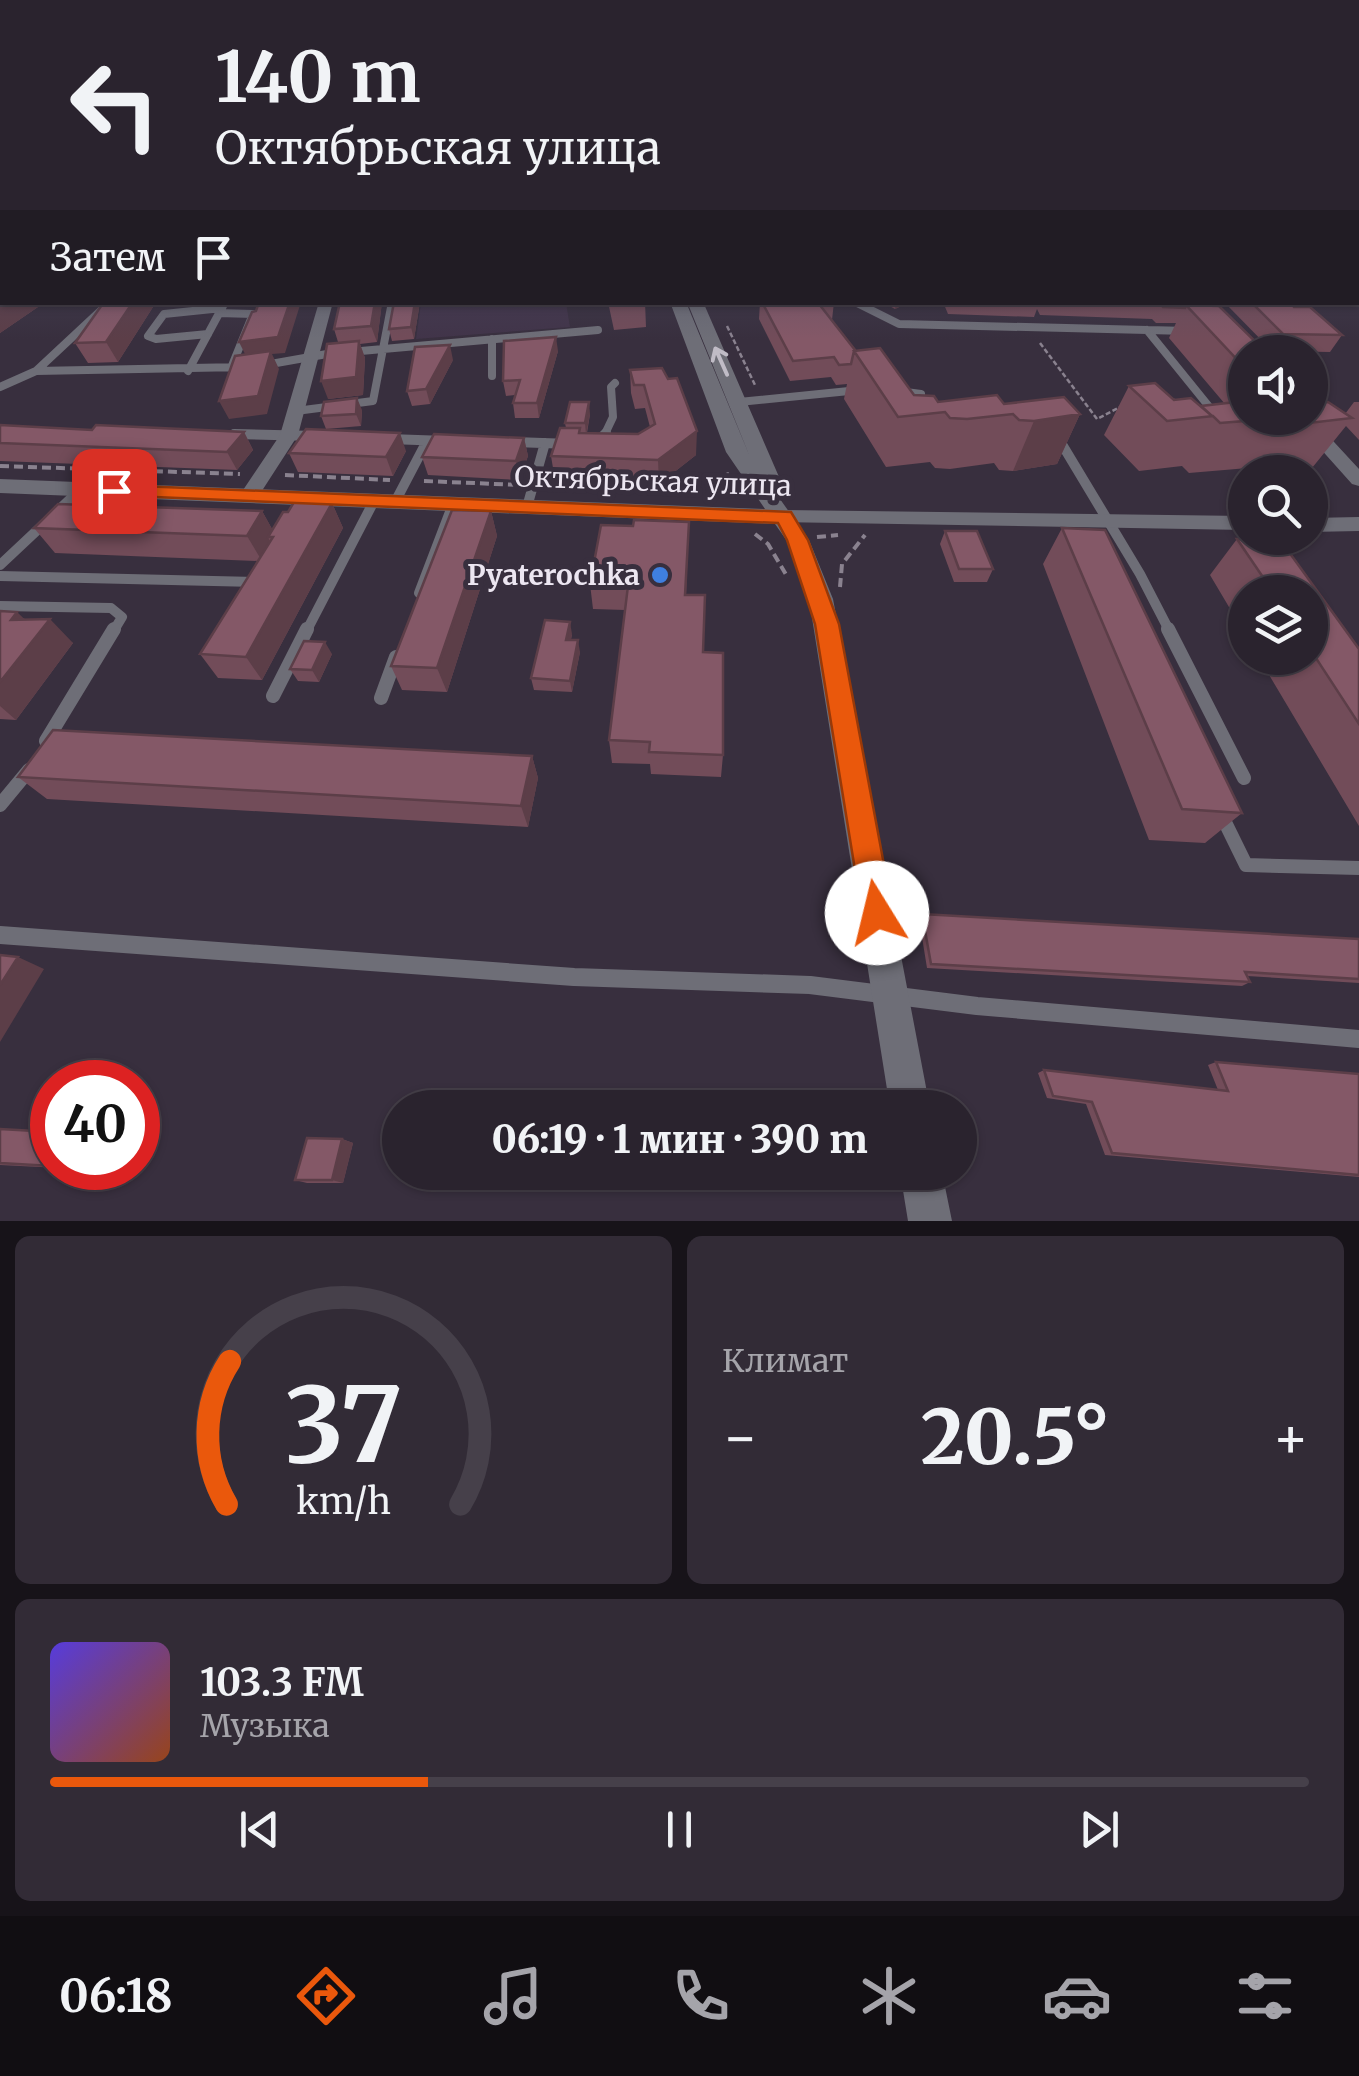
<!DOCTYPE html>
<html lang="ru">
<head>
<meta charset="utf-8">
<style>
  body { margin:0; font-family:Merriweather,serif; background:#322b36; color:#f1f3f6; height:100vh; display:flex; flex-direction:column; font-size:38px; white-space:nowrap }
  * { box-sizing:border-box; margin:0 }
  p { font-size:32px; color:#a5a4aa }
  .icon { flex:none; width:55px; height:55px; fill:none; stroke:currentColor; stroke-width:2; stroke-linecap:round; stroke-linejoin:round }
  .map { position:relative; height:1221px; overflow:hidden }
  .sheet { display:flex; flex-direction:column; gap:15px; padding:15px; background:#171319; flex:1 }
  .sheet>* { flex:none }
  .hud { position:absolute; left:0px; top:0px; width:1360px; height:305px; box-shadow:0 2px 8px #0004,0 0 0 2px #46404a; background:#2a232e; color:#f1f3f6; overflow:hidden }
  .tools { position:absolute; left:1228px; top:335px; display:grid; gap:20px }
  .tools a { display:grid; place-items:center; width:100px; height:100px; border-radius:50%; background:#2a232e; box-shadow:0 2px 8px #0004,0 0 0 2px #46404a; font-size:50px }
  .speed { position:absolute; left:30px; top:1060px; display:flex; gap:20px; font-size:50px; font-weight:700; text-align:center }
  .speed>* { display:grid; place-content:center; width:130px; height:130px; border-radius:50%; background:#2a232e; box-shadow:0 2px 8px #0004,0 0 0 2px #46404a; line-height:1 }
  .speed .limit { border:15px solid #d22; background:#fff; color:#111 }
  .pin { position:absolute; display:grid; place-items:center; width:85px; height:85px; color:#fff; margin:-42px; border-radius:20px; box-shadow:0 5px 15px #0006 }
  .me { position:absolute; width:110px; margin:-55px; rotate:351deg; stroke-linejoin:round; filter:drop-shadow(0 0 8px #0008) }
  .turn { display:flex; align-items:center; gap:35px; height:210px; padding:0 50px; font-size:45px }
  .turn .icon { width:130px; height:130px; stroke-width:2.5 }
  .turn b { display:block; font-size:70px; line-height:85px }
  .then { display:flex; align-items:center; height:95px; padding:0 50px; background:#0003; gap:20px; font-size:38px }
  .big { font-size:75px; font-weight:800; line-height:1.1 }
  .sheet .widget { flex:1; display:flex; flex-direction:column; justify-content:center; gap:15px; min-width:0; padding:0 35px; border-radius:15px; background:#322b36 }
  .sheet .dial { align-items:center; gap:0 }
  .dial svg { height:260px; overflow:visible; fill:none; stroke:#46404a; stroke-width:7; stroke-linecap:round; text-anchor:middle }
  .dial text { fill:#f1f3f6; stroke:none }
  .song { display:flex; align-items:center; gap:30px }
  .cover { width:120px; height:120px; border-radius:15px; background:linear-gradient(135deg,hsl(250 70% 55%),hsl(20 70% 35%)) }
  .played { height:10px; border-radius:5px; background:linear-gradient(90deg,#ea580c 30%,#46404a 30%) }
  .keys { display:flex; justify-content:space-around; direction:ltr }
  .heat { display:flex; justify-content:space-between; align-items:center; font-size:55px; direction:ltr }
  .sheet .tiles { flex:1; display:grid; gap:15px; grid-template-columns:1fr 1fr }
  .widget:last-child { grid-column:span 2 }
  .trip { position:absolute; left:382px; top:1090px; width:595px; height:100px; border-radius:50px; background:#2a232e; box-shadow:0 2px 8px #0004,0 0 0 2px #46404a; font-weight:800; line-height:100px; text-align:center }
  .tabs { display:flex; height:160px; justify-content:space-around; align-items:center; background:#110e12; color:#a5a4aa }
  .tabs .icon { width:70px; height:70px }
  .tabs .selected { color:#ea580c }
  .tabs b { font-size:45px; color:#f1f3f6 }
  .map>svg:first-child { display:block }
  .built { fill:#413449 }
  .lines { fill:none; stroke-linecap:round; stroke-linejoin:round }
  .path-far1 { stroke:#8a828f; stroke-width:2.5; stroke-dasharray:5 2.5; stroke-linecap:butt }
  .path { stroke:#8a828f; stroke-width:4; stroke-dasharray:9 5; stroke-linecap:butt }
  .service-far3 { stroke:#6e6e77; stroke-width:8 }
  .service-far2 { stroke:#6e6e77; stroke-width:10 }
  .service-far1 { stroke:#6e6e77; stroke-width:14 }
  .service { stroke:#6e6e77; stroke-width:18 }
  .minor { fill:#6e6e77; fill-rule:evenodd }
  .tertiary { fill:#6e6e77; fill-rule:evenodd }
  .secondary { fill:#8f909d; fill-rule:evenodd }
  .wall { fill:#724c59 }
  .shaded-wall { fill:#5c3e48 }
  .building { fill:#845867; stroke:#5c3e48; stroke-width:2.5 }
  .oneway { stroke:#c0bcc6 }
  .route { fill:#ea580c; stroke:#983908; stroke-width:2.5 }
  .shop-dot { fill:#3f7fe0; stroke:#382f3e; stroke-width:4 }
  .labels { text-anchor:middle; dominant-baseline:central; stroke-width:10; stroke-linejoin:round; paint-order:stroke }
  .street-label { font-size:28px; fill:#ece6f1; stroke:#382f3e }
  .poi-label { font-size:28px; font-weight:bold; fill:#ece6f1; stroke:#382f3e; text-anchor:end }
</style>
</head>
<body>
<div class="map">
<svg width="1359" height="1221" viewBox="0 0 1359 1221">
  <rect width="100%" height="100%" fill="#382f3e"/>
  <path class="built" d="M421 303H566L570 327 416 339Z"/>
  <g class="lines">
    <path class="path-far1" d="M727 326 755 385
      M1040 343 1097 419 1120 407"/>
    <path class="path" d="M0 466 240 474
      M285 475 390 480
      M424 481 520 485
      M549 486 648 489 717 477
      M718 495 717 477 729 474
      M755 534 768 544 788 578
      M817 537 838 535
      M840 587 842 564 865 535"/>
    <path class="service-far3" d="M855 302 899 324 1188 331
      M219 313 253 314 231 368
      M1147 330 1215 414
      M208 334 156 339 148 336 164 314 222 308
      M492 339V376
      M265 365 327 354 598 330
      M36 371 110 302
      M188 371 223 306
      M0 387 36 371 242 367
      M898 391 921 394
      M739 402 859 390
      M296 411 373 401 392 302
      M234 434 298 436
      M604 436 613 417 611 387 615 383"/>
    <path class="service-far2" d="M234 434 316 436
      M1057 436 1140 574 1170 632
      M389 439 446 441
      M598 441 606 433
      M514 442 571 444
      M395 502 427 441
      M527 507 545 443
      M0 565 80 490
      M0 576 256 582
      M419 593 453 504
      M0 606 111 608 122 617 113 632
      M306 632 374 501"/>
    <path class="service-far1" d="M1168 629 1244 778
      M273 696 307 629
      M381 698 396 657
      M46 741 114 629
      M0 805 29 770
      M1220 812 1246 865 1359 868"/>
    <path class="service" d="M0 935 574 977 810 985 977 1006 1359 1039"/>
    <path class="minor" d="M319 302H333L298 435 256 500H242L239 496 280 435Z
      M1310 416 1359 469V486L1352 484 1293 418Z
      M784 510 1245 516V530L777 522 774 517Z
      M1359 517V531L1310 532V518Z"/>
    <path class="tertiary" d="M670 302H686L750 457 688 304H704L786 493 780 499 809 540 833 599 930 1108H890L809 599 787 541 775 524 0 493V479L765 509 726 452Z
      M900 1172H942L952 1221H908Z"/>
    <path class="secondary" d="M1358 223H1359V231H1358Z"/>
  </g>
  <path class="wall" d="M1358 229H1359V260L1358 258Z
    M2 251V302H100L94 306 38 307 0 333V253Z
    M104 302H200L153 307 118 362 88 363 75 343Z
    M340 302H382L377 342 360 344 365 358 363 395 328 399 338 342 334 329Z
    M394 302H420L414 339 392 341 389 329Z
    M608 302H645L646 327 614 330Z
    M760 302H834L832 320 855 350 914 395 938 402 1004 404 1080 414 1057 464 1013 471 999 470 994 463 950 469 935 468 930 462 886 467 844 399 847 384 836 385 831 377 790 381 759 319Z
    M882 302H910L895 309Z
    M943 302H1196L1245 352V418L1345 414 1354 402H1359V440L1346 426 1312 468 1279 472H1253L1248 468 1189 473 1182 466 1139 471 1104 435 1129 386 1201 406 1225 404 1169 338 1176 323H1156L1152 319 1040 315 1037 309 1034 317 948 314Z
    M1226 302H1290L1342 335 1330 352 1272 351 1226 304Z
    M558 351 539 418H515L513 403 515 395 506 396 503 381Z
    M453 360 430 404 412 406 407 391Z
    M662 368 696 455 659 484 555 480 551 456 566 428 565 423 590 414 587 433 638 434 650 427 645 408 635 409 631 393 630 370Z
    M362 410 361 426 326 429 321 416Z
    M0 425 92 430 244 432 253 450 237 470 0 461Z
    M524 438 528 456 519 480 428 475 422 457Z
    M406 451 393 476 298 472 289 453Z
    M332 503 343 528 262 680 218 678 200 654 258 561 55 553 34 528 262 511 272 529 288 512Z
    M491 511 497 536 447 692 402 690 391 666Z
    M689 522 686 595 703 652 723 755 721 777 651 774 650 764 612 763 609 740 625 610 593 609 590 584 633 526Z
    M1062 528 1242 813 1205 843 1149 840 1043 564Z
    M945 531 993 569 987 582H954L940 544Z
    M1237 539 1281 541 1359 649V826L1259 658H1310V592H1245V634L1210 575Z
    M0 611 25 619 73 643 16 720 0 719Z
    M572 634 571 640 580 652 572 692 534 690 531 678Z
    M332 654 319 682 298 681 290 669Z
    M532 756 538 778 528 827 47 799 18 777Z
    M922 914 1359 939V983L1247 976 1250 982 1242 986 927 968 919 919Z
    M1216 1062 1359 1074V1177L1105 1155 1086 1104 1047 1098 1038 1073 1044 1070 1218 1090 1208 1065Z
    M0 1129 52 1132V1168H81L80 1169 0 1165Z
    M342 1139 353 1143 343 1183H307L295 1180Z"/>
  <path class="shaded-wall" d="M2 212V238L0 240V214Z
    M2 302H35L38 307 0 333V304Z
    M133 302H200L153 307 118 362 106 342Z
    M290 302H301L285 353 272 354 279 369 267 414 229 419 219 401 247 358 239 342Z
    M375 302H382L377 342 371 326Z
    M415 302H420L414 339 411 327Z
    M896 302H910L895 309Z
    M556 337 558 351 539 418 537 403Z
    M359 341 365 358 363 395 328 399 321 381Z
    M450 345 453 360 430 404 426 389Z
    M357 398 362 410 361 426 356 414Z
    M589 402 590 414 586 435 585 423Z
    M1080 414 1057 464 1013 471 1034 421Z
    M697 431 696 455 659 484 658 460Z
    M244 432 253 450 237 470 227 452Z
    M400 433 406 451 393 476 386 457Z
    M524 438 528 456 519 480 516 461Z
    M332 503 343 528 262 680 246 657Z
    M262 511 276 536 268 537 271 543 262 561 247 536Z
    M491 511 497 536 447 692 437 668Z
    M17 612 39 633 50 619 73 643 16 720 0 706V682L11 620Z
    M570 622 572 634 568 652 566 640Z
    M578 640 580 652 572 692 570 681Z
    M325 642 332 654 319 682 312 670Z
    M532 756 538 778 528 827 521 806Z
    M18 957 44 969 0 1042V985Z
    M342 1139 353 1143 343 1183 332 1180Z"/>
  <path class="building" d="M1358 168H1359V200H1358Z
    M2 251V274H0V253Z
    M2 278V302L0 304V280Z
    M104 302H133L106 342 75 343Z
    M259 302H290L278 337 239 342 252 312 256 311Z
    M340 302H375L371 326 334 329Z
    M394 302H415L411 327 389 329Z
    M762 302H834L819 304 855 350 854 351 851 364 839 365 834 357 793 361Z
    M1147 302H1196L1198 304 1186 305 1185 308 1163 307 1160 303Z
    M1251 302H1290L1294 307H1310L1342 335 1283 334Z
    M1186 305 1219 306 1266 352H1245V368Z
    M556 337 537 403H513L520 380 503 381 504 341Z
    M359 341 356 377 321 381 327 344Z
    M450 345 426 389 407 391 415 347Z
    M880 348 914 395 934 396 938 402 997 395 1004 404 1064 397 1080 414 1034 421 1019 420 1013 414 967 419 950 418 945 412 898 417 854 351Z
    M271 351 258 396 219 401 235 356Z
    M662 368 668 379 677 378 697 431 658 460 551 456 560 428H580L579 433 638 434 655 424 644 385H634L630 370Z
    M1155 383 1174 400 1191 398 1212 416 1201 406 1245 401V418H1283L1220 423 1213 416 1167 421 1129 386Z
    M357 398 356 414 321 416 324 402Z
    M570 402H589L585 423H565Z
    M1328 402 1352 418 1292 425 1282 418H1310V404Z
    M0 425 92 430 96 425 244 432 227 452 0 443Z
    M306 429 400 433 386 457 289 453Z
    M434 434 524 438 516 461 422 457Z
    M294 502 332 503 246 657 200 654 273 537H268L283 512H288Z
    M58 504 262 511 247 536 34 528Z
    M452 510 491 511 437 668 391 666Z
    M634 520 689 522 685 595H705L703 652 723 653V755L649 752 650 742 609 740 628 586 590 584 601 525 633 526Z
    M1062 528 1105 530 1242 813 1182 809Z
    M945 531H977L993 569H959Z
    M1237 539 1281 541 1359 649V724L1310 649V592H1273Z
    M0 611 17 612 11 620 50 619 0 682Z
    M545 620 570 622 566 640H578L570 681 531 678Z
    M304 641 325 642 312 670 290 669Z
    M53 730 532 756 521 806 18 777Z
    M922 914 1359 939V979L1245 972 1250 982 931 964Z
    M0 955 18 957 0 985Z
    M1216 1062 1359 1074V1175L1112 1153 1092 1102 1053 1096 1044 1070 1228 1091Z
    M0 1129 52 1132V1166L0 1163Z
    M307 1138 342 1139 332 1180H295Z"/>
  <defs><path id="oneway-shaft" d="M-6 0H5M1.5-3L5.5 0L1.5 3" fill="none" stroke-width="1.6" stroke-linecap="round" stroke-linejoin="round" transform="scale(2.5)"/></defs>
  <use class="oneway" href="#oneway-shaft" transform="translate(721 361) rotate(-114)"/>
  <linearGradient id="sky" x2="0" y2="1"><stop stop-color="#1f1a22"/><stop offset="0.5" stop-color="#4d4d63"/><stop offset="1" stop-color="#4d4d63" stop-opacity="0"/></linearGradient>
  <rect width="1359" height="339" fill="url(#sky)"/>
  <path class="route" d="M114 485 791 512 808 540 839 624 893 913 888 924 877 929 866 924 862 913 815 624 787 540 778 523 107 495 104 491Z"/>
  <circle class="shop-dot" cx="660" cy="575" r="10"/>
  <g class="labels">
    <g class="street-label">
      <text transform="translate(653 481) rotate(2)">Октябрьская улица</text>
    </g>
    <g class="poi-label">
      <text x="640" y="575">Pyaterochka</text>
    </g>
  </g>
</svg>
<div class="tools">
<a><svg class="icon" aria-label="sound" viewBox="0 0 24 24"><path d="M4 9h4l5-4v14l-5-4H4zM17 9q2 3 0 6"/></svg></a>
<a><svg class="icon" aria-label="search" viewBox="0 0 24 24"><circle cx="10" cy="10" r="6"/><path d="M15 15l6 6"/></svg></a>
<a><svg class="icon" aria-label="layers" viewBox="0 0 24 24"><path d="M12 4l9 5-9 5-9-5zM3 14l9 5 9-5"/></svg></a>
</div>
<div class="speed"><div class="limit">40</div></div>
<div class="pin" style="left:114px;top:491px;background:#d93025"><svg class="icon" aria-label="arrive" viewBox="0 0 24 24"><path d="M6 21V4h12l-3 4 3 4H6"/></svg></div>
<svg class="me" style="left:877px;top:913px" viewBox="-20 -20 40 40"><circle r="19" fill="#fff"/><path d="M0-13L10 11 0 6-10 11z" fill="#ea580c"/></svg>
<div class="trip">06:19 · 1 мин · 390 m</div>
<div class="hud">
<div class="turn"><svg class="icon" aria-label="left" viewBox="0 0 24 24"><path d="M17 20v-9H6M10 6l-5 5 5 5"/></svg><div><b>140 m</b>Октябрьская улица</div></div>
<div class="then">Затем<svg class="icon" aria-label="arrive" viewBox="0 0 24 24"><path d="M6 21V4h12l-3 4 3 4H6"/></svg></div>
</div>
</div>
<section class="sheet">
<div class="tiles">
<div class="widget dial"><svg viewBox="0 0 100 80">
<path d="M14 69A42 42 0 1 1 86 69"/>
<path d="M14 69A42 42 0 0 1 15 25" stroke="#ea580c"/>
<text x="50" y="56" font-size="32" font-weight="700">37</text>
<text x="50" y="72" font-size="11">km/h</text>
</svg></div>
<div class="widget"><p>Климат</p>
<div class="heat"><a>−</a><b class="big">20.5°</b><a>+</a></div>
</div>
<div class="widget">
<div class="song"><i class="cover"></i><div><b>103.3 FM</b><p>Музыка</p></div></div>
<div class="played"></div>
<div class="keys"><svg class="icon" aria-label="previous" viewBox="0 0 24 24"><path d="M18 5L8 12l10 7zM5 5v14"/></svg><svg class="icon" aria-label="pause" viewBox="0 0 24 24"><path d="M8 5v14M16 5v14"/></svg><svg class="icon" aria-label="next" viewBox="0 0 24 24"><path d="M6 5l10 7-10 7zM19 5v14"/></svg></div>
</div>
</div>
</section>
<nav class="tabs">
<b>06:18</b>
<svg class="icon selected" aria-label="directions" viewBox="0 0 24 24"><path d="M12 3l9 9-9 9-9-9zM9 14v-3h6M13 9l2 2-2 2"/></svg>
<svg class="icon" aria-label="music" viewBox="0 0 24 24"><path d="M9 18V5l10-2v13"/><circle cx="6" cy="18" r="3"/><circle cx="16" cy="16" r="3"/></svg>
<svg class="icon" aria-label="phone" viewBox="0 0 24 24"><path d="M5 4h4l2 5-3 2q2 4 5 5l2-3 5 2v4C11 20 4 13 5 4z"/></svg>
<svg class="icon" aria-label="climate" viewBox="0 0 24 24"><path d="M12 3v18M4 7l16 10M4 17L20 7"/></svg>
<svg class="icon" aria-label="car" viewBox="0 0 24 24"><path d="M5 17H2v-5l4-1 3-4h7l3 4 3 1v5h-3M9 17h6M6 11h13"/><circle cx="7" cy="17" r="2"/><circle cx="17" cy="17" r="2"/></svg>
<svg class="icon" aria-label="filters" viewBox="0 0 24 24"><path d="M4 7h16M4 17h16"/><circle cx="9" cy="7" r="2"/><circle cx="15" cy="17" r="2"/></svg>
</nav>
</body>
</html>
